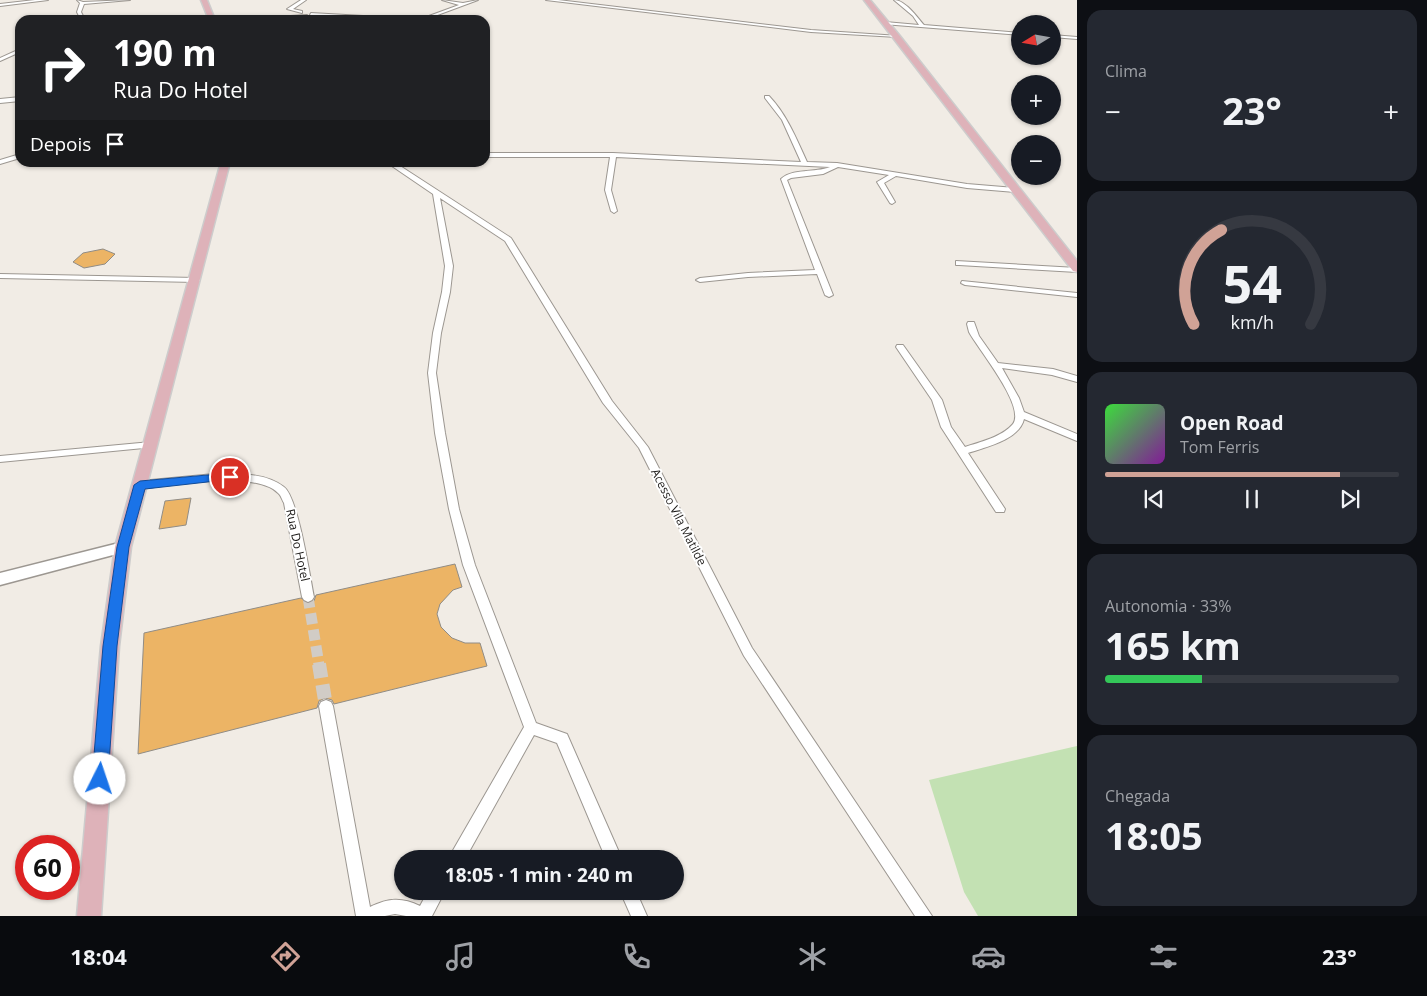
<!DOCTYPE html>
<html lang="pt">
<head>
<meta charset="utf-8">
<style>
  body { margin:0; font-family:"Open Sans",sans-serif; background:#242831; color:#f1f3f6; height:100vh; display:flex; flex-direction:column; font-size:19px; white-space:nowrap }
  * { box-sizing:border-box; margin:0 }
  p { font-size:16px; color:#9ea1a6 }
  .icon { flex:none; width:28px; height:28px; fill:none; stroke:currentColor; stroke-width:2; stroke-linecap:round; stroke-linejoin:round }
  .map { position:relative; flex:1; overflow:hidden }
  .panel { display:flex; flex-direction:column; gap:10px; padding:10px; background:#0d0f14; width:350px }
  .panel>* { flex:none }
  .banner { position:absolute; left:15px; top:15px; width:475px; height:152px; border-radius:15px; box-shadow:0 1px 4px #0004; background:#202124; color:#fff; overflow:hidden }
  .needle { width:32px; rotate:259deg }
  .fabs { position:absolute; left:1011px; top:15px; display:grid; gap:10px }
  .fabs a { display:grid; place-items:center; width:50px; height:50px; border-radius:50%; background:#171b24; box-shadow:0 1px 4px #0004; font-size:25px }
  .speed { position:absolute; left:15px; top:835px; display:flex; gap:10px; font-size:25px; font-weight:700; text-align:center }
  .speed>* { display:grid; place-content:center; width:65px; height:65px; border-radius:50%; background:#171b24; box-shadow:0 1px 4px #0004; line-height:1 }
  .speed .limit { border:8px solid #d22; background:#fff; color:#111 }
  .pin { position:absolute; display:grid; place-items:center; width:42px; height:42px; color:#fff; margin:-21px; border:2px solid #fff; border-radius:50%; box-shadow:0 1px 5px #0007 }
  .me { position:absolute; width:55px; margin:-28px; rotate:4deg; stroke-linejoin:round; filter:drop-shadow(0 0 4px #0008) }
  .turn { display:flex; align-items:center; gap:18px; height:105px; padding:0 15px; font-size:22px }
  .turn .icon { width:65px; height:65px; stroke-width:2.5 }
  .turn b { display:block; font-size:35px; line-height:42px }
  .then { display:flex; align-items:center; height:48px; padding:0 15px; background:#0003; gap:10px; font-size:19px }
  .big { font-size:38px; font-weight:700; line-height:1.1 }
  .panel .tile { flex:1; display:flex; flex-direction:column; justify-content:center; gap:8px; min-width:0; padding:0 18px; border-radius:15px; background:#242831 }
  .panel .dial { align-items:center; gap:0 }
  .dial svg { height:130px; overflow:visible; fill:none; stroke:#363941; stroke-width:7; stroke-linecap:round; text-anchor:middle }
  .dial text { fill:#f1f3f6; stroke:none }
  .song { display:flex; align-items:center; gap:15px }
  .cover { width:60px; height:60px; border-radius:8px; background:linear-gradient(135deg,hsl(120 70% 55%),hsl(290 70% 35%)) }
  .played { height:5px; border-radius:2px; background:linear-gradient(90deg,#d0a296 80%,#363941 80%) }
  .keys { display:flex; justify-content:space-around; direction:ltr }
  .heat { display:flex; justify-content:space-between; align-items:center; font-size:28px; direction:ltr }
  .charge { height:8px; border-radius:4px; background:linear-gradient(90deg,#34c759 33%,#363941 0) }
  .trip { position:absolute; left:394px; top:850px; width:290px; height:50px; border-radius:25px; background:#171b24; box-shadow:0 1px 4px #0004; font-weight:700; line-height:50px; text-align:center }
  .tab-bar { display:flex; height:80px; justify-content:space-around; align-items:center; background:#090b0e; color:#9ea1a6 }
  .tab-bar .icon { width:35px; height:35px }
  .tab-bar .current { color:#d0a296 }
  .tab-bar b { font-size:22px; color:#f1f3f6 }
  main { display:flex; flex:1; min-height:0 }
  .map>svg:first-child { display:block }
  .green { fill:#c3e1b3 }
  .building { fill:#ecb465; stroke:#908c86 }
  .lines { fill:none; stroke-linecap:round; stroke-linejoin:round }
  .minor-tunnel-far1 { stroke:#d1ccc6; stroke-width:11; stroke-dasharray:11 5.5; stroke-linecap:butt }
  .minor-tunnel { stroke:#d1ccc6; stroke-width:14; stroke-dasharray:14 7; stroke-linecap:butt }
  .minor-casing { stroke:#9c9791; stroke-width:2 }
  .tertiary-casing { stroke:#9c9791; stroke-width:3 }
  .primary-casing { stroke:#cdcccc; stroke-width:3 }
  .minor { fill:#fff; fill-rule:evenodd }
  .tertiary { fill:#fff; fill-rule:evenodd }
  .primary { fill:#deb2b9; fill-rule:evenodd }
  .route { fill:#1a73e8; stroke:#114b97 }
  .labels { text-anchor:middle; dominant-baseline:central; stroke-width:4; stroke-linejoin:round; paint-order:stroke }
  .street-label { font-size:12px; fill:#1b1917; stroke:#fff }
</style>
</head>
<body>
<main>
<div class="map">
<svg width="1077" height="916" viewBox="0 0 1077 916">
  <rect width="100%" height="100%" fill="#f1ece5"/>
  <path class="green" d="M1077 746V916H978L964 892 929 780Z"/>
  <path class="building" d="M103 249 115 254 105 264 84 268 73 262 83 253Z
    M191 498 186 525 159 529 165 501Z
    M455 564 462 587 453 590 440 604 437 614 441 627 452 638 465 643H480L487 666 334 704 332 700 325 698 319 701 317 708 138 754 144 633 301 598 309 604 314 601 316 595Z"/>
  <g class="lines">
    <path class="minor-tunnel-far1" d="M308 597 319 665"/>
    <path class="minor-tunnel" d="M319 664 326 706"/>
    <defs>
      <path id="minor" d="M35 0H48L0 6V4Z
        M77 0 83 2 130 0 84 4 81 12 85 20H81L77 12 80 3Z
        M301 0H306L293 9 302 11V13L287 9Z
        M442 0 463 3 478 0 424 20H418L459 5Z
        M546 0H558L811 30 899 36 897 37 811 32Z
        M894 0C905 0 917 17 924 25L1020 33V35L883 24 885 22 919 25 913 16Z
        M311 13 415 19 417 20 310 15Z
        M307 15 308 17 239 20 241 19Z
        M210 17 212 19 186 20 188 19Z
        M1052 35 1077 37V39L1052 37Z
        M20 49V52L0 61V58Z
        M765 96H769C787 115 796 138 807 162L837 163 967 184 1015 188 1018 190 1015 192 967 188 896 176 884 183 895 202 892 204 890 203 877 182 889 175 838 167 823 174 791 178 787 180 833 295 829 297 825 295 817 274 748 277 700 282 696 280 700 278 748 273 815 270 781 179C793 168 815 173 830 167L616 157 611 190 617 211 614 213 611 211 605 190 610 157H485V153H613L801 162 782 120 765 98Z
        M20 97V101L0 103V99Z
        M20 154V158L0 164V160Z
        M386 162H394L511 238 612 401 648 447 752 648 932 916H915L744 656 639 448 603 403 505 241 440 198 453 266 450 292 441 333 436 373 445 433 459 509 475 565 536 723 567 734 622 859H606L557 743 534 735 465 859H448L524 727 463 565 449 509 435 433 428 373 433 333 442 292 445 266 433 194Z
        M956 261 1077 268V272L959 265H956Z
        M0 274 196 278 200 280 196 282 0 278Z
        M962 281 1077 293V297L965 285 961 283Z
        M968 322H974L979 336 998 363 1053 369 1077 376V382L1052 375 1002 368 1019 398 1024 412 1077 434V441L1024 419C1019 440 986 447 968 453L1005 509 1004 512H996L941 427 932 400 896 347 897 345H903L942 400 951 427 965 447C980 442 1002 437 1013 424 1026 406 978 349 969 332L967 324Z
        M151 442 156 445 154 447 0 462V456Z
        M214 474C237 474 265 472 284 487 298 497 310 577 314 597L312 600 308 602 304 600 302 597 284 503C282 500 281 495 278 493 255 470 171 485 140 489L135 485 140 481Z
        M326 700 331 702 333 706 370 907C388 898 402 897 420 906L428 891H445L432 916H406L395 914 385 916H356L319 706 321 702Z
        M620 891H636L647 916H631Z"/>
      <path id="tertiary" d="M123 542 128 543 130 547 128 551 0 585V573Z"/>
      <path id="primary" d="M201 0H207L215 20H209Z
        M864 0H870L899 35 1077 261V272L1073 271Z
        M221 162H230L131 547 119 646 101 916H77L101 646 115 547Z"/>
    </defs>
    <use href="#minor" class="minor-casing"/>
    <use href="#tertiary" class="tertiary-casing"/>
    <use href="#primary" class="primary-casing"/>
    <use href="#minor" class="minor"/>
    <use href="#tertiary" class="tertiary"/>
    <use href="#primary" class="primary"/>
  </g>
  <path class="route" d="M230 473 234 474 236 477 234 479 145 489 129 547 117 646 108 779 105 784 100 787 94 784 92 779 103 646 117 547 134 485 140 481Z"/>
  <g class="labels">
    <g class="street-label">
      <text transform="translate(679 517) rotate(63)">Acesso Vila Matilde</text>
      <text transform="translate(298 545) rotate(78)">Rua Do Hotel</text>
    </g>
  </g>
</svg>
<div class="fabs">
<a><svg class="needle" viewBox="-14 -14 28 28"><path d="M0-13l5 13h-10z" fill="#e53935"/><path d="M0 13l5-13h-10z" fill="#9ea1a6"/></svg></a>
<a>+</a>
<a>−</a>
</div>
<div class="speed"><div class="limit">60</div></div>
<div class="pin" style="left:230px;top:477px;background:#d93025"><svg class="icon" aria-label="arrive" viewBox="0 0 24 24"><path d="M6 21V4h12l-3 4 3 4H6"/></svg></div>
<svg class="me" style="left:100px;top:779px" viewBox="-20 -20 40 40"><circle r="19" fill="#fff"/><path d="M0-13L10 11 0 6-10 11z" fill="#1a73e8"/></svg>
<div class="trip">18:05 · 1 min · 240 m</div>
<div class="banner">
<div class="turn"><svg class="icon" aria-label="right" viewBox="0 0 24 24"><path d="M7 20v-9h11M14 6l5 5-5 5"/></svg><div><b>190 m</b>Rua Do Hotel</div></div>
<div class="then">Depois<svg class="icon" aria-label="arrive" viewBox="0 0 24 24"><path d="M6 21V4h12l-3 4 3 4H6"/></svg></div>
</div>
</div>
<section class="panel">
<div class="tile"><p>Clima</p>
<div class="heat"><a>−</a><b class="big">23°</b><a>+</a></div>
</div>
<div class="tile dial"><svg viewBox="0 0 100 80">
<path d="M14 69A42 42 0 1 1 86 69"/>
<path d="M14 69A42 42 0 0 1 31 11" stroke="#d0a296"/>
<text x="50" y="56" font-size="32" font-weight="700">54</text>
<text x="50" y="72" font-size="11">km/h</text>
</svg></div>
<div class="tile">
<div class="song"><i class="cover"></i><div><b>Open Road</b><p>Tom Ferris</p></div></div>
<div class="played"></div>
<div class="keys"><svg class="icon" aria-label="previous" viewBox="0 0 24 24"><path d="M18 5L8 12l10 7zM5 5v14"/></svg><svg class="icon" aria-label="pause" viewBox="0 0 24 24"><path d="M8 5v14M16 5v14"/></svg><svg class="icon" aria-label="next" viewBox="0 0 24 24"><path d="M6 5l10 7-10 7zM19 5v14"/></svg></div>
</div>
<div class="tile"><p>Autonomia · 33%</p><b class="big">165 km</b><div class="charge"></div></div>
<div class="tile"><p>Chegada</p><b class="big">18:05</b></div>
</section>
</main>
<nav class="tab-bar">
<b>18:04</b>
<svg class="icon current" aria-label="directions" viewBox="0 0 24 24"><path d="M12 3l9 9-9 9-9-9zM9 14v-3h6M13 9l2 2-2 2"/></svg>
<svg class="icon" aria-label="music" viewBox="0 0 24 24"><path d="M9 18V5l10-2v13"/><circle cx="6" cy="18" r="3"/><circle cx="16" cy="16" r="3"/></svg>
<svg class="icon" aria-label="phone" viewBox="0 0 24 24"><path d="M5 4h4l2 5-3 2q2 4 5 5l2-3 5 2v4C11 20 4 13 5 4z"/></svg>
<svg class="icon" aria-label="climate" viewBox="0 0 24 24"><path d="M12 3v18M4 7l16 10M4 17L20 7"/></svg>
<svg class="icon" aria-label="car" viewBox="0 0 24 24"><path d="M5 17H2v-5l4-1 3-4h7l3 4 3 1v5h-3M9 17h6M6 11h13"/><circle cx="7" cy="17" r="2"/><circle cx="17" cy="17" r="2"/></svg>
<svg class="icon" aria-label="filters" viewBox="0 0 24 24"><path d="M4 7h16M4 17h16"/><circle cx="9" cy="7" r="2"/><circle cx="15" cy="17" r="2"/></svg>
<b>23°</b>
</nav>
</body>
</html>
